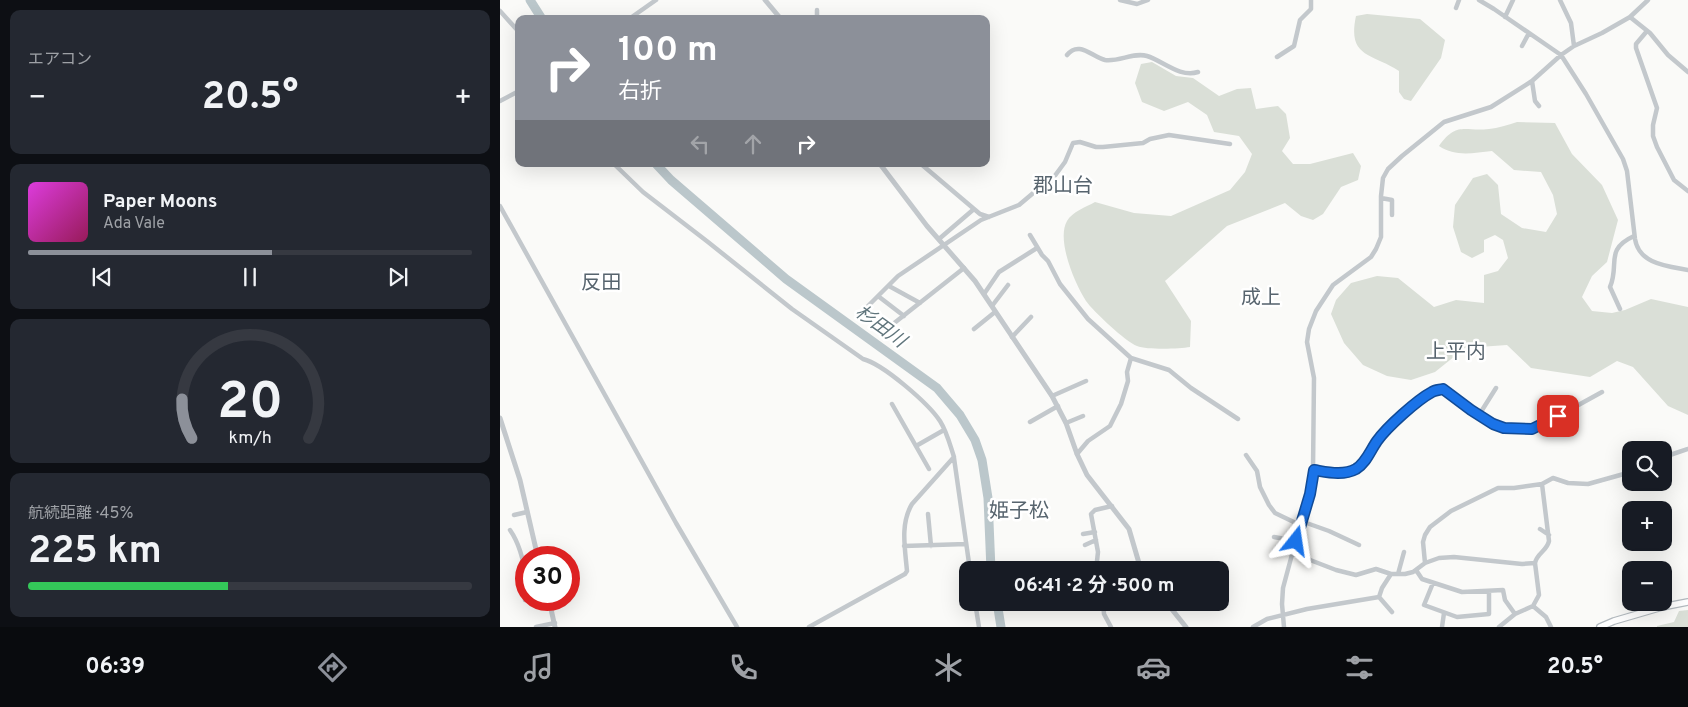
<!DOCTYPE html>
<html lang="ja">
<head>
<meta charset="utf-8">
<style>
  body { margin:0; font-family:Overpass,"Noto Sans JP",sans-serif; background:#242831; color:#f1f3f6; height:100vh; display:flex; flex-direction:column; font-size:19px; white-space:nowrap }
  * { box-sizing:border-box; margin:0 }
  p { font-size:16px; color:#9ea1a6 }
  .icon { flex:none; width:28px; height:28px; fill:none; stroke:currentColor; stroke-width:2; stroke-linecap:round; stroke-linejoin:round }
  .map { position:relative; flex:1; overflow:hidden }
  .side { display:flex; flex-direction:column; gap:10px; padding:10px; background:#0d0f14; width:500px }
  .side>* { flex:none }
  .guide { position:absolute; left:15px; top:15px; width:475px; height:152px; border-radius:10px; box-shadow:0 5px 20px #0002; background:#8c9099; color:#fff; overflow:hidden }
  .controls { position:absolute; left:1122px; top:441px; display:grid; gap:10px }
  .controls a { display:grid; place-items:center; width:50px; height:50px; border-radius:10px; background:#171b24; box-shadow:0 5px 20px #0002; font-size:25px }
  .speed { position:absolute; left:15px; top:546px; display:flex; gap:10px; font-size:25px; font-weight:700; text-align:center }
  .speed>* { display:grid; place-content:center; width:65px; height:65px; border-radius:50%; background:#171b24; box-shadow:0 5px 20px #0002; line-height:1 }
  .speed .limit { border:8px solid #d22; background:#fff; color:#111 }
  .pin { position:absolute; display:grid; place-items:center; width:42px; height:42px; color:#fff; margin:-21px; border-radius:10px; box-shadow:0 2px 8px #0006 }
  .me { position:absolute; width:55px; margin:-28px; rotate:15deg; stroke-linejoin:round; filter:drop-shadow(0 0 4px #0008) }
  .turn { display:flex; align-items:center; gap:18px; height:105px; padding:0 20px; font-size:22px }
  .turn .icon { width:65px; height:65px; stroke-width:2.5 }
  .turn b { display:block; font-size:35px; line-height:42px }
  .lanes { display:flex; align-items:center; height:48px; padding:0 20px; background:#0003; justify-content:center; gap:25px; direction:ltr }
  .lanes .off { opacity:.35 }
  .big { font-size:38px; font-weight:700; line-height:1.1 }
  .side .card { flex:1; display:flex; flex-direction:column; justify-content:center; gap:8px; min-width:0; padding:0 18px; border-radius:10px; background:#242831 }
  .side .dial { align-items:center; gap:0 }
  .dial svg { height:130px; overflow:visible; fill:none; stroke:#363941; stroke-width:7; stroke-linecap:round; text-anchor:middle }
  .dial text { fill:#f1f3f6; stroke:none }
  .song { display:flex; align-items:center; gap:15px }
  .cover { width:60px; height:60px; border-radius:8px; background:linear-gradient(135deg,hsl(300 70% 55%),hsl(330 70% 35%)) }
  .played { height:5px; border-radius:2px; background:linear-gradient(90deg,#8c9099 55%,#363941 55%) }
  .keys { display:flex; justify-content:space-around; direction:ltr }
  .heat { display:flex; justify-content:space-between; align-items:center; font-size:28px; direction:ltr }
  .charge { height:8px; border-radius:4px; background:linear-gradient(90deg,#34c759 45%,#363941 0) }
  .trip { position:absolute; left:459px; top:561px; width:270px; height:50px; border-radius:10px; background:#171b24; box-shadow:0 5px 20px #0002; font-weight:700; line-height:50px; text-align:center }
  .dock { display:flex; height:80px; justify-content:space-around; align-items:center; background:#090b0e; color:#9ea1a6 }
  .dock .icon { width:35px; height:35px }
  .dock .selected { color:#8c9099 }
  .dock b { font-size:22px; color:#f1f3f6 }
  main { display:flex; flex:1; min-height:0 }
  .map>svg:first-child { display:block }
  .green { fill:#dadfd7 }
  .lines { fill:none; stroke-linecap:round; stroke-linejoin:round }
  .river { stroke:#bbc7cb; stroke-width:9 }
  .secondary-casing { stroke:#b3babf; stroke-width:8 }
  .minor { stroke:#c3c8cc; stroke-width:4.5 }
  .tertiary { stroke:#c3c8cc; stroke-width:5 }
  .secondary { stroke:#fff; stroke-width:5.5 }
  .route-casing { stroke:#114b97; stroke-width:12 }
  .route { stroke:#1a73e8; stroke-width:9 }
  .labels { text-anchor:middle; dominant-baseline:central; stroke-width:5; stroke-linejoin:round; paint-order:stroke }
  .water-label { font-size:19px; font-style:italic; fill:#60757c; stroke:#fff }
  .quarter-label { font-size:20px; fill:#57646e; stroke:#fff }
</style>
</head>
<body>
<main>
<section class="side">
<div class="card"><p>エアコン</p>
<div class="heat"><a>−</a><b class="big">20.5°</b><a>+</a></div>
</div>
<div class="card">
<div class="song"><i class="cover"></i><div><b>Paper Moons</b><p>Ada Vale</p></div></div>
<div class="played"></div>
<div class="keys"><svg class="icon" aria-label="previous" viewBox="0 0 24 24"><path d="M18 5L8 12l10 7zM5 5v14"/></svg><svg class="icon" aria-label="pause" viewBox="0 0 24 24"><path d="M8 5v14M16 5v14"/></svg><svg class="icon" aria-label="next" viewBox="0 0 24 24"><path d="M6 5l10 7-10 7zM19 5v14"/></svg></div>
</div>
<div class="card dial"><svg viewBox="0 0 100 80">
<path d="M14 69A42 42 0 1 1 86 69"/>
<path d="M14 69A42 42 0 0 1 8 45" stroke="#8c9099"/>
<text x="50" y="56" font-size="32" font-weight="700">20</text>
<text x="50" y="72" font-size="11">km/h</text>
</svg></div>
<div class="card"><p>航続距離 · 45%</p><b class="big">225 km</b><div class="charge"></div></div>
</section>
<div class="map">
<svg width="1188" height="627" viewBox="0 0 1188 627">
  <rect width="100%" height="100%" fill="#fafaf8"/>
  <path class="green" d="M867 14 920 19 945 40 941 58 911 101 904 99 899 92V71C872 53 847 58 856 16Z
    M652 62 676 76 693 78 719 96 737 89 751 88 756 109 778 106 786 114 790 138 782 151 793 164H810L853 153 861 166 858 180 841 187 823 214 813 220 801 216 785 203 727 226 665 281 691 321 690 347C679 349 647 350 637 346 626 342 593 311 586 301 575 284 556 240 567 221 572 212 586 207 595 202L634 213 671 216 730 190 745 172 752 154 739 136 714 132 707 115 688 102 664 111 642 102 635 83 641 64Z
    M1017 122 1055 123 1072 154 1102 185 1118 220 1107 262 1092 276 1082 297 1092 311 1112 313 1125 310 1151 299 1188 307V415L1168 406 1133 367 1117 361 1090 377 1031 368 1007 345 965 348 935 372 911 380 887 376 863 365 844 343 831 314 836 300 851 283 877 276 898 278 934 307 956 300 984 303V275L998 271 1008 258 1003 240 995 235 984 240V252L972 258 961 252 953 227 955 205 973 178 987 174 998 185 1001 214 1022 228 1046 232 1057 214 1053 195 1041 172 1014 170 992 151C973 153 955 157 939 146 957 121 964 132 989 129 998 128 1008 125 1017 122Z
    M1188 610V627H1157V626L1174 622 1179 611Z"/>
  <g class="lines">
    <path class="river" d="M30 0 42 19
      M156 164 171 180 286 279 437 388 460 415 475 440 482 460 488 498 491 570
      M497 602 501 627"/>
    <defs>
      <path id="secondary" d="M1100 627 1114 621 1162 607 1188 602"/>
    </defs>
    <use href="#secondary" class="secondary-casing"/>
    <path class="minor" d="M620 0 637 4 648 0
      M979 0 994 9 1061 55 1086 94 1123 159 1127 171 1135 239C1139 264 1167 266 1188 270
      M956 8 959 0
      M317 10V19
      M0 11 19 32
      M1005 17 1013 0
      M1130 17 1150 33 1168 55 1188 72
      M129 19 156 0
      M1147 31 1136 44V48L1157 108 1153 125V136L1157 147 1174 180 1188 191
      M1022 46 1029 33
      M1074 46 1102 33 1130 17 1148 0
      M567 55C579 40 592 57 605 60 619 62 634 52 647 56 663 61 680 78 698 72
      M777 57 794 46 800 20 811 9V0
      M1032 81 1035 101 1039 106
      M0 101 19 91
      M114 164 143 192 208 242 292 309 363 359C383 364 428 403 440 421 447 432 450 445 454 457L412 504C400 524 405 548 407 571L405 574 309 627
      M421 164 480 214 489 217
      M881 198 892 200V215
      M0 206 176 523 237 627
      M530 235 542 255 548 261 560 284 588 319 631 358 669 370 691 388 738 419
      M439 239 474 209
      M389 286 420 303
      M484 294 499 272 537 248
      M378 296 404 316
      M368 306 398 276 481 220 519 205 538 189 551 181 565 162 573 143 580 142 596 147H603L643 143 650 139 669 135 730 144
      M492 306 508 285
      M1120 309 1110 287C1120 264 1104 250 1134 236
      M393 324 464 268
      M474 329 495 312
      M512 337 531 317
      M552 396 586 381
      M392 404 429 469
      M979 415 996 388
      M530 422 558 406
      M566 423 583 416
      M416 446 444 430
      M577 454 588 441 610 426 621 404 628 381 627 372 631 358
      M746 455 757 471 760 487 769 505 775 513 800 525
      M1164 457 1188 449
      M454 458 470 570
      M813 470C826 472 840 475 852 470 865 465 869 452 877 441 890 424 923 394 943 389L957 401 993 424 1004 428 1031 429 1044 424 1102 392
      M1042 484 1053 478 1068 483 1088 484 1131 472
      M428 514 431 546
      M14 515 27 512
      M801 521 829 531 859 545
      M1040 529 1049 535
      M10 530C19 543 24 562 26 579
      M583 534 595 532
      M774 537 796 541
      M585 545 596 540
      M404 546 466 544
      M792 553 836 570 856 575 876 569 891 574H905L913 572 925 563 939 558 954 557 1022 564 1035 563 1039 595 1033 606 1046 617 1051 627
      M925 563 923 542 925 535 930 527 951 511 998 488H1014L1042 484 1049 541C1047 551 1037 553 1035 563
      M596 570 598 552 591 514 595 510 612 506
      M916 570 922 579 962 592 1003 590 1005 600 1015 614
      M898 574 904 552
      M933 583 924 605 957 617 989 614V591
      M26 588 25 600H45
      M879 597 892 612
      M475 602 479 627
      M603 602 604 614 611 627
      M603 604 614 602
      M36 627 55 623
      M753 627 767 619 807 609 879 597 882 588 891 574
      M784 627 782 604 783 588 801 521 810 494 813 470 814 378 807 342 809 329 816 311 833 285 871 257 876 249 881 237V196L883 178 888 169 902 156 944 122 991 107 1032 81 1061 55 1074 46 1071 23 1060 0
      M942 627 944 613
      M999 627 1015 614 1033 606"/>
    <path class="tertiary" d="M265 0 281 19
      M380 164 427 226 475 281 552 396 566 423 577 454 587 475 629 529 641 570
      M0 418 20 480 38 558
      M49 600 55 627
      M666 602 686 627"/>
    <use href="#secondary" class="secondary"/>
  </g>
  <g class="lines">
    <defs>
      <path id="route" d="M796 541 810 494 814 470C827 472 843 476 856 469 866 463 870 451 877 441 887 427 917 400 932 392 935 390 939 390 943 389L971 410 993 424 1004 428 1032 429 1058 416"/>
    </defs>
    <use href="#route" class="route-casing"/>
    <use href="#route" class="route"/>
  </g>
  <g class="labels">
    <g class="water-label">
      <text transform="translate(380 327) rotate(36)">杉田川</text>
    </g>
    <g class="quarter-label">
      <text x="563" y="187">郡山台</text>
      <text x="101" y="284">反田</text>
      <text x="761" y="299">成上</text>
      <text x="956" y="353">上平内</text>
      <text x="519" y="512">姫子松</text>
    </g>
  </g>
</svg>
<div class="controls">
<a><svg class="icon" aria-label="search" viewBox="0 0 24 24"><circle cx="10" cy="10" r="6"/><path d="M15 15l6 6"/></svg></a>
<a>+</a>
<a>−</a>
</div>
<div class="speed"><div class="limit">30</div></div>
<div class="pin" style="left:1058px;top:416px;background:#d93025"><svg class="icon" aria-label="arrive" viewBox="0 0 24 24"><path d="M6 21V4h12l-3 4 3 4H6"/></svg></div>
<svg class="me" style="left:796px;top:541px" viewBox="-20 -20 40 40"><path d="M0-17L14 15 0 8-14 15z" fill="#1a73e8" stroke="#fff" stroke-width="4"/></svg>
<div class="trip">06:41 · 2 分 · 500 m</div>
<div class="guide">
<div class="turn"><svg class="icon" aria-label="right" viewBox="0 0 24 24"><path d="M7 20v-9h11M14 6l5 5-5 5"/></svg><div><b>100 m</b>右折</div></div>
<div class="lanes"><svg class="icon off" aria-label="left" viewBox="0 0 24 24"><path d="M17 20v-9H6M10 6l-5 5 5 5"/></svg><svg class="icon off" aria-label="ahead" viewBox="0 0 24 24"><path d="M12 20V5M6 11l6-6 6 6"/></svg><svg class="icon" aria-label="right" viewBox="0 0 24 24"><path d="M7 20v-9h11M14 6l5 5-5 5"/></svg></div>
</div>
</div>
</main>
<nav class="dock">
<b>06:39</b>
<svg class="icon selected" aria-label="directions" viewBox="0 0 24 24"><path d="M12 3l9 9-9 9-9-9zM9 14v-3h6M13 9l2 2-2 2"/></svg>
<svg class="icon" aria-label="music" viewBox="0 0 24 24"><path d="M9 18V5l10-2v13"/><circle cx="6" cy="18" r="3"/><circle cx="16" cy="16" r="3"/></svg>
<svg class="icon" aria-label="phone" viewBox="0 0 24 24"><path d="M5 4h4l2 5-3 2q2 4 5 5l2-3 5 2v4C11 20 4 13 5 4z"/></svg>
<svg class="icon" aria-label="climate" viewBox="0 0 24 24"><path d="M12 3v18M4 7l16 10M4 17L20 7"/></svg>
<svg class="icon" aria-label="car" viewBox="0 0 24 24"><path d="M5 17H2v-5l4-1 3-4h7l3 4 3 1v5h-3M9 17h6M6 11h13"/><circle cx="7" cy="17" r="2"/><circle cx="17" cy="17" r="2"/></svg>
<svg class="icon" aria-label="filters" viewBox="0 0 24 24"><path d="M4 7h16M4 17h16"/><circle cx="9" cy="7" r="2"/><circle cx="15" cy="17" r="2"/></svg>
<b>20.5°</b>
</nav>
</body>
</html>
